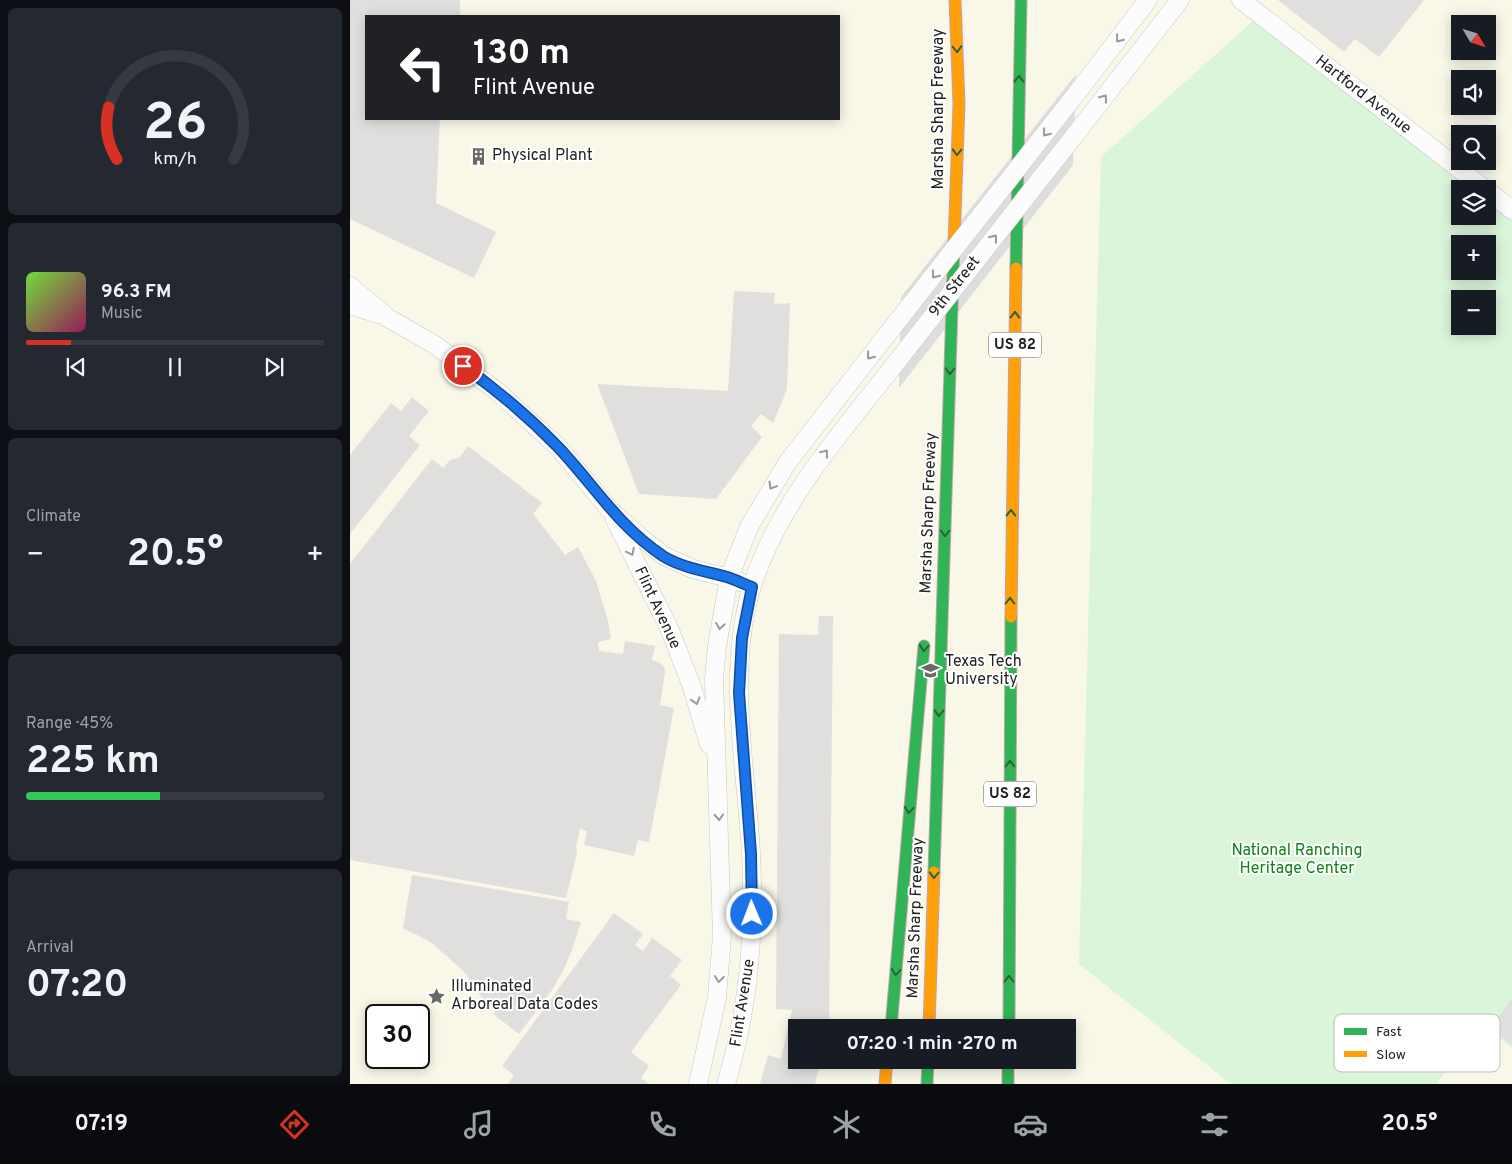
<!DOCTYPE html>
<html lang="en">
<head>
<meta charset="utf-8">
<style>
  body { margin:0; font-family:Overpass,sans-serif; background:#242831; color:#f1f3f6; height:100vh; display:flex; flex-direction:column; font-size:19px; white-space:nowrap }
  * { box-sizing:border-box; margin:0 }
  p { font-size:16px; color:#9ea1a6 }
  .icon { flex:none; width:28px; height:28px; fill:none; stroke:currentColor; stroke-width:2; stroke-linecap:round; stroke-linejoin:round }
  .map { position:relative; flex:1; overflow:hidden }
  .sheet { display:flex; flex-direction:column; gap:8px; padding:8px; background:#0d0f14; width:350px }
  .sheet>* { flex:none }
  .guide { position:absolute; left:15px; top:15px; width:475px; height:105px; border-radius:0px; box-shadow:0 2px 12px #0003; background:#202124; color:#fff; overflow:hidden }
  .needle { width:32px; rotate:128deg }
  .buttons { position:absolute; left:1101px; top:15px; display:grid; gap:10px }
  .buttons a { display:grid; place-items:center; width:45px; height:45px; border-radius:0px; background:#171b24; box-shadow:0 2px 12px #0003; font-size:25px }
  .speed { position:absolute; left:15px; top:1004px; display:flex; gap:10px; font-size:25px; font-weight:700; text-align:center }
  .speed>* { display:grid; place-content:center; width:65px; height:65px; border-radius:50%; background:#171b24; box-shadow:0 2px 12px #0003; line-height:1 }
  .speed .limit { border:2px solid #111; border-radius:8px; background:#fff; color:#111 }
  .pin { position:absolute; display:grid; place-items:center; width:42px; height:42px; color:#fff; margin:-21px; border:2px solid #fff; border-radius:50%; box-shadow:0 1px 5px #0007 }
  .me { position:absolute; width:55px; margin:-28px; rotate:359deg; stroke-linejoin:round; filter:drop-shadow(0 0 4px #0008) }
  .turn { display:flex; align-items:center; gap:18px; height:105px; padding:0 25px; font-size:22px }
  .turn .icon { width:65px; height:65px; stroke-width:2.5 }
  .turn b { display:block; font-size:35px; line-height:42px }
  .big { font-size:38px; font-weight:700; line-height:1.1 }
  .sheet .card { flex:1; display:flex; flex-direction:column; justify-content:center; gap:8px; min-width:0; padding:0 18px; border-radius:8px; background:#242831 }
  .sheet .dial { align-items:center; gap:0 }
  .dial svg { height:130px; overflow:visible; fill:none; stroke:#363941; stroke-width:7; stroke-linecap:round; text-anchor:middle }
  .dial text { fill:#f1f3f6; stroke:none }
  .song { display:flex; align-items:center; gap:15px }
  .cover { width:60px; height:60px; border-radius:8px; background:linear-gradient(135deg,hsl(100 70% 55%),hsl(330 70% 35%)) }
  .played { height:5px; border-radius:2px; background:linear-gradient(90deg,#d93025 15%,#363941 15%) }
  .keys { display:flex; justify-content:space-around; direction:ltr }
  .heat { display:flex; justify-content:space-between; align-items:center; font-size:28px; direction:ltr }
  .charge { height:8px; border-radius:4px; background:linear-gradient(90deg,#34c759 45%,#363941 0) }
  .trip { position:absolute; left:438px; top:1019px; width:288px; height:50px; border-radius:0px; background:#171b24; box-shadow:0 2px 12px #0003; font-weight:700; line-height:50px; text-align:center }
  .menu { display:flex; height:80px; justify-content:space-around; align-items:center; background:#090b0e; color:#9ea1a6 }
  .menu .icon { width:35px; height:35px }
  .menu .selected { color:#d93025 }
  .menu b { font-size:22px; color:#f1f3f6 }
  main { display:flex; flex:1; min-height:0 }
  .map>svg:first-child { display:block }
  .education { fill:#f8f7e8; fill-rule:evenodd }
  .park { fill:#daf5da; fill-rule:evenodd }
  .parking { fill:#e0dfde }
  .pier { fill:#dedddd }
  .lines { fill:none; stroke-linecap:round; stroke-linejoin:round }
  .street-casing { stroke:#c9c8c7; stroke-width:19 }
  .fast-casing { stroke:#c5a2ac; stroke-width:13 }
  .slow-casing { stroke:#c5a2ac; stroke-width:13 }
  .street { stroke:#fdfcfc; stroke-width:18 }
  .fast { stroke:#30b455; stroke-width:11 }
  .slow { stroke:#ff9f0a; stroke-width:11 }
  .street-bridge-casing { stroke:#c9c8c7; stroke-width:19; stroke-linecap:butt }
  .street-bridge { stroke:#fdfcfc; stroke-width:18 }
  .oneway { stroke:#9a9a9a }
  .oneway2 { stroke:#286439 }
  .route-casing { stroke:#114b97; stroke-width:12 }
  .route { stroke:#1a73e8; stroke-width:9 }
  .labels { text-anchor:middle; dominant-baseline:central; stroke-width:4; stroke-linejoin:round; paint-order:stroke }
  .shield { fill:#fff; stroke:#646464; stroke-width:1 }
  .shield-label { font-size:15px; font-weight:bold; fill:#222 }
  .street-label { font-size:16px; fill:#222; stroke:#fff }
  .poi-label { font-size:16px; fill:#222; stroke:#fff; text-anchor:start }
  .park-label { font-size:16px; fill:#0c8416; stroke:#fff }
  .key { fill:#fff; stroke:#bdbdbd; stroke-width:1 }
  .key-label { font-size:14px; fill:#222 }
</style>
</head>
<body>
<main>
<section class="sheet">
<div class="card dial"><svg viewBox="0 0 100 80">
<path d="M14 69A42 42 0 1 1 86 69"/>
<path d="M14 69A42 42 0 0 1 9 37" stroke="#d93025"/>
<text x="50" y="56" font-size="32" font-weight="700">26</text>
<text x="50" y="72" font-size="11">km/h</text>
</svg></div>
<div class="card">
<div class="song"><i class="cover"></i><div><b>96.3 FM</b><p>Music</p></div></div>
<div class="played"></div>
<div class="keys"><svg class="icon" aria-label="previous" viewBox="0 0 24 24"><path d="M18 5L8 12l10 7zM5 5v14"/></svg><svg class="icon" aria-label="pause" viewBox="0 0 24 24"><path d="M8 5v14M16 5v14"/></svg><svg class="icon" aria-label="next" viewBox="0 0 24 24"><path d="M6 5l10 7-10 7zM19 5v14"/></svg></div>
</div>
<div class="card"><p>Climate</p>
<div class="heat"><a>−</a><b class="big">20.5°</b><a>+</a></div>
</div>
<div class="card"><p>Range · 45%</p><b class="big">225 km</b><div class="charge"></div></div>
<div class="card"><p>Arrival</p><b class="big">07:20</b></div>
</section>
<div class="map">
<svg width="1162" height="1084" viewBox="0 0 1162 1084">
  <rect width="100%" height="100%" fill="#f0eeeb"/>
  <path class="education" d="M0 0H1162V1084H0ZM16 16H489V119H16ZM1110 24H1138V51H1110ZM1110 79H1138V106H1110ZM1110 134H1138V161H1110ZM1110 189H1138V216H1110ZM1110 244H1138V271H1110ZM1110 299H1138V326H1110ZM26 1015H69V1058H26ZM446 1028H716V1060H446Z"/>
  <path class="park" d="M903 21 1122 189H1110V216H1138V201L1162 220V1048L1132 1025 1086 1084H881L729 964 751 157ZM1110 244H1138V271H1110ZM1110 299H1138V326H1110Z"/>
  <path class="parking" d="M0 0H110V16H16V119H90L86 203 146 232 124 278 0 219Z
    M928 0H1074L1029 57 1005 39 994 52Z
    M384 291 425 293 424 304 440 303 437 389 423 423 411 414 401 426 412 437 366 499 289 494 247 384 378 391Z
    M62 397 79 411 59 436 70 445 0 534V455L41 403 51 411Z
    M118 446 192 503 183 514 215 555 228 547 246 581 258 621 261 639 248 642 249 651 273 654 275 641 305 646 302 660 310 663 314 667 315 672 310 705 324 708 299 842 288 840 284 856 234 845 237 831 230 829 226 847 227 853 216 898 0 860V564L82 459 93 468 100 460 109 458Z
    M469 616H483L479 1027 446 1028V1060H471L465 1084H410L418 1055 431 1059 442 1010 426 1009 429 634 468 635Z
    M62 875 219 902 216 919 231 922 222 950 214 969 202 990 169 1034 143 1014 153 1002 149 997 136 1004 115 973 99 958 79 941 53 928Z
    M264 913 293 934 285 945 293 951 302 938 332 960 320 976 331 985 281 1052 299 1066 291 1078 299 1084H158L164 1075 152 1066Z
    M1162 999V1045L1140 1028Z"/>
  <path class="pier" d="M726 74 723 165 549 388 551 297Z"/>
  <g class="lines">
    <defs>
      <path id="street" d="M891 0 1135 189
        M726 94 798 0
        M724 136 830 0
        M1138 191 1162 210
        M0 286 38 318 85 345 147 391 208 447 259 509 289 536 314 556 343 569 379 578 390 582
        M0 305 28 314
        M265 520 319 628 341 684 359 744
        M348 1084 367 997 372 936 364 679 367 646 379 578 399 527 437 463 550 318
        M376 1084C399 1007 405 933 401 853 396 766 376 672 402 586 430 499 494 430 549 359"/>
      <path id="fast" d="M666 268 671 0
        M584 872 604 243
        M541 1028 574 646
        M659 1028 661 617
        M658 1060V1084
        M577 1084 578 1060"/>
      <path id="slow" d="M604 243 609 104 605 0
        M661 617 666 268
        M579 1028 584 872
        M535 1084 537 1060"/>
    </defs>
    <use href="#street" class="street-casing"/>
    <use href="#fast" class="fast-casing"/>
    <use href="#slow" class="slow-casing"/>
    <use href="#street" class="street"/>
    <use href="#fast" class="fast"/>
    <use href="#slow" class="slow"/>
    <defs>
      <path id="street-bridge" d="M550 318 726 94
        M549 359 724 136"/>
    </defs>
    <use href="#street-bridge" class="street-bridge-casing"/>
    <use href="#street-bridge" class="street-bridge"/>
  </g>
  <defs><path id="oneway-chevron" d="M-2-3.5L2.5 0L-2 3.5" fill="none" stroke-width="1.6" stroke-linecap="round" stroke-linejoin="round" transform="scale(1.25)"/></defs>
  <g class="oneway">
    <use href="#oneway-chevron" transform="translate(769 39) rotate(128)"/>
    <use href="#oneway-chevron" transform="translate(754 98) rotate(-52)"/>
    <use href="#oneway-chevron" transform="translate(696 133) rotate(128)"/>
    <use href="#oneway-chevron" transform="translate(644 238) rotate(-52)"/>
    <use href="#oneway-chevron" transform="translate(585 275) rotate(128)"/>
    <use href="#oneway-chevron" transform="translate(520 356) rotate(128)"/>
    <use href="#oneway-chevron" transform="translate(475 453) rotate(-52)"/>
    <use href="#oneway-chevron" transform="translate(422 486) rotate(121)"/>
    <use href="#oneway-chevron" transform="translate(281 552) rotate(64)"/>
    <use href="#oneway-chevron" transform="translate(370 626) rotate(99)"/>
    <use href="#oneway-chevron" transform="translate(346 701) rotate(73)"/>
    <use href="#oneway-chevron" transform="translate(369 817) rotate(87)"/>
    <use href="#oneway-chevron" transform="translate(369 979) rotate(97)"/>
  </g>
  <g class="oneway2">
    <use href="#oneway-chevron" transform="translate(607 49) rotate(88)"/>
    <use href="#oneway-chevron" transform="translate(669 79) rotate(-89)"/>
    <use href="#oneway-chevron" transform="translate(607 152) rotate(92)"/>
    <use href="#oneway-chevron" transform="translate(665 315) rotate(-89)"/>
    <use href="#oneway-chevron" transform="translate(600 371) rotate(92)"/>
    <use href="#oneway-chevron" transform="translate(661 513) rotate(-89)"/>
    <use href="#oneway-chevron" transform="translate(595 533) rotate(92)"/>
    <use href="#oneway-chevron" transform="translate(660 601) rotate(-90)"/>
    <use href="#oneway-chevron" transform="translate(574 648) rotate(95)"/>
    <use href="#oneway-chevron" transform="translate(589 713) rotate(92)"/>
    <use href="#oneway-chevron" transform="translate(660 764) rotate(-90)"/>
    <use href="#oneway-chevron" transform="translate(559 810) rotate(95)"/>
    <use href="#oneway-chevron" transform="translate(584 875) rotate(92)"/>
    <use href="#oneway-chevron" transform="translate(546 972) rotate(95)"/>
    <use href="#oneway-chevron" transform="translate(659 979) rotate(-90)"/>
  </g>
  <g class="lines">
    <defs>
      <path id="route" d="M113 366C147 390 179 417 208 447 244 485 268 526 313 556 332 568 356 571 377 577 386 580 394 584 402 587L392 638 389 693 401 854 402 914"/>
    </defs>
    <use href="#route" class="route-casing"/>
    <use href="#route" class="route"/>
  </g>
  <defs>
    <symbol id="building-bare" viewBox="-9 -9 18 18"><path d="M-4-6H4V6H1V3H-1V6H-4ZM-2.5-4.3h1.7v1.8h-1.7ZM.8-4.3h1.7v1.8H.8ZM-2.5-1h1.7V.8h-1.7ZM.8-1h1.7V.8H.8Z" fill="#6a6968" stroke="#fff" stroke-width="2.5" paint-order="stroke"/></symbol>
    <symbol id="university-bare" viewBox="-9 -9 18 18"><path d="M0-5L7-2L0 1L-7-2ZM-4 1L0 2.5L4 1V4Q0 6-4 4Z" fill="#6a6968" stroke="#fff" stroke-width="2.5" paint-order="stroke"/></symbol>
    <symbol id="sight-bare" viewBox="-9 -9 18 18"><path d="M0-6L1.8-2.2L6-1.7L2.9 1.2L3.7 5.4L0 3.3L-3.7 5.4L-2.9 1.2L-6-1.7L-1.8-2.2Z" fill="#6a6968" stroke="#fff" stroke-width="2.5" paint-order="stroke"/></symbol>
  </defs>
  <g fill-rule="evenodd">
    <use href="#building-bare" x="116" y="144" width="25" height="25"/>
    <use href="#university-bare" x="568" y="658" width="25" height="25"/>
    <use href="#sight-bare" x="74" y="984" width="25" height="25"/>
  </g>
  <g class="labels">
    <g class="shield">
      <rect x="639" y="332.5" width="52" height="25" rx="4"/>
      <rect x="634" y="781.5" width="52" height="25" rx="4"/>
    </g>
    <g class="shield-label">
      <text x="665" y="345">US 82</text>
      <text x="660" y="794">US 82</text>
    </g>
    <g class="street-label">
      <text transform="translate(1013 95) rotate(38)">Hartford Avenue</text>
      <text transform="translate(589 109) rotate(-90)">Marsha Sharp Freeway</text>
      <text transform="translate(605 287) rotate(-52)">9th Street</text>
      <text transform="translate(579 513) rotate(-88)">Marsha Sharp Freeway</text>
      <text transform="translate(307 608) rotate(65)">Flint Avenue</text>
      <text transform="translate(566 918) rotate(-88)">Marsha Sharp Freeway</text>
      <text transform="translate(393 1003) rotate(-81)">Flint Avenue</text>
    </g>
    <g class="poi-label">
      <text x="142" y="156">Physical Plant</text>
      <text x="595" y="662">Texas Tech<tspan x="595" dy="18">University</tspan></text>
      <text x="101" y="987">Illuminated<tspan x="101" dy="18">Arboreal Data Codes</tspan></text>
    </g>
    <g class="park-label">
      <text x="947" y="851">National Ranching<tspan x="947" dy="18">Heritage Center</tspan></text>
    </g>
  </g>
  <rect x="984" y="1014" width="166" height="58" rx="8" class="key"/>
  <rect x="994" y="1028" width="23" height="7" fill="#30b455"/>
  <rect x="994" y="1051" width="23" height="6" fill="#ff9f0a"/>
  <g class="key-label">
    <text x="1026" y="1036">Fast</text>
    <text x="1026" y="1059">Slow</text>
  </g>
</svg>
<div class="buttons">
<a><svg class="needle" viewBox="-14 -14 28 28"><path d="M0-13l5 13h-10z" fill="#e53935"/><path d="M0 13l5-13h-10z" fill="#9ea1a6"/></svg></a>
<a><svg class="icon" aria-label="sound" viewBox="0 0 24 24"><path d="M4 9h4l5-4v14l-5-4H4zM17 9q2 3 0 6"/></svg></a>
<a><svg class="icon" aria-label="search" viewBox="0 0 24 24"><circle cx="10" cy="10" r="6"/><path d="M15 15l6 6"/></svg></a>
<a><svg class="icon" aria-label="layers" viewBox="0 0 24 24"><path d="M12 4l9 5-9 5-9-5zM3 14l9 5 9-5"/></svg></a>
<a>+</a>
<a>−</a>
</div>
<div class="speed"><div class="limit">30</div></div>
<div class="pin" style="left:113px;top:366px;background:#d93025"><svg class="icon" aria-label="arrive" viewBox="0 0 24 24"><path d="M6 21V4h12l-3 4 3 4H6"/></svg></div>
<svg class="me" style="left:402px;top:914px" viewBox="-20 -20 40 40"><circle r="17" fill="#1a73e8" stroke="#fff" stroke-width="3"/><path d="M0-11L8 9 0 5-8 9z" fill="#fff"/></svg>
<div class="trip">07:20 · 1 min · 270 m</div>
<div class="guide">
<div class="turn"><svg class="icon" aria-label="left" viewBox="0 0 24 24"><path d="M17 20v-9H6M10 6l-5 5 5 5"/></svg><div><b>130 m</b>Flint Avenue</div></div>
</div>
</div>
</main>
<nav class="menu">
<b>07:19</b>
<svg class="icon selected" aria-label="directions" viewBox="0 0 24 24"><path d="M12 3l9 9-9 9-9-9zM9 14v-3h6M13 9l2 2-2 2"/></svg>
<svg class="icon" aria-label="music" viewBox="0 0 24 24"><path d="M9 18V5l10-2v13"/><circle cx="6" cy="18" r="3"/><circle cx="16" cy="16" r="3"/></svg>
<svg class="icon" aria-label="phone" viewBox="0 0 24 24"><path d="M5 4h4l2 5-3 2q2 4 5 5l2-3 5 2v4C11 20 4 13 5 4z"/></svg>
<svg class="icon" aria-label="climate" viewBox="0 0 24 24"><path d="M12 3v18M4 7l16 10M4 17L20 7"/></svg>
<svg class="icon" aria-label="car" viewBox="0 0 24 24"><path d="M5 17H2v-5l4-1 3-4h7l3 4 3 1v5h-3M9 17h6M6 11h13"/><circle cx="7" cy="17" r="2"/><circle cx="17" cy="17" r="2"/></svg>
<svg class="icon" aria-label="filters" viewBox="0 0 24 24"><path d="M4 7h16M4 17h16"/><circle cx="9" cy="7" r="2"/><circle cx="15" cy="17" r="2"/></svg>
<b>20.5°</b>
</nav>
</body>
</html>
